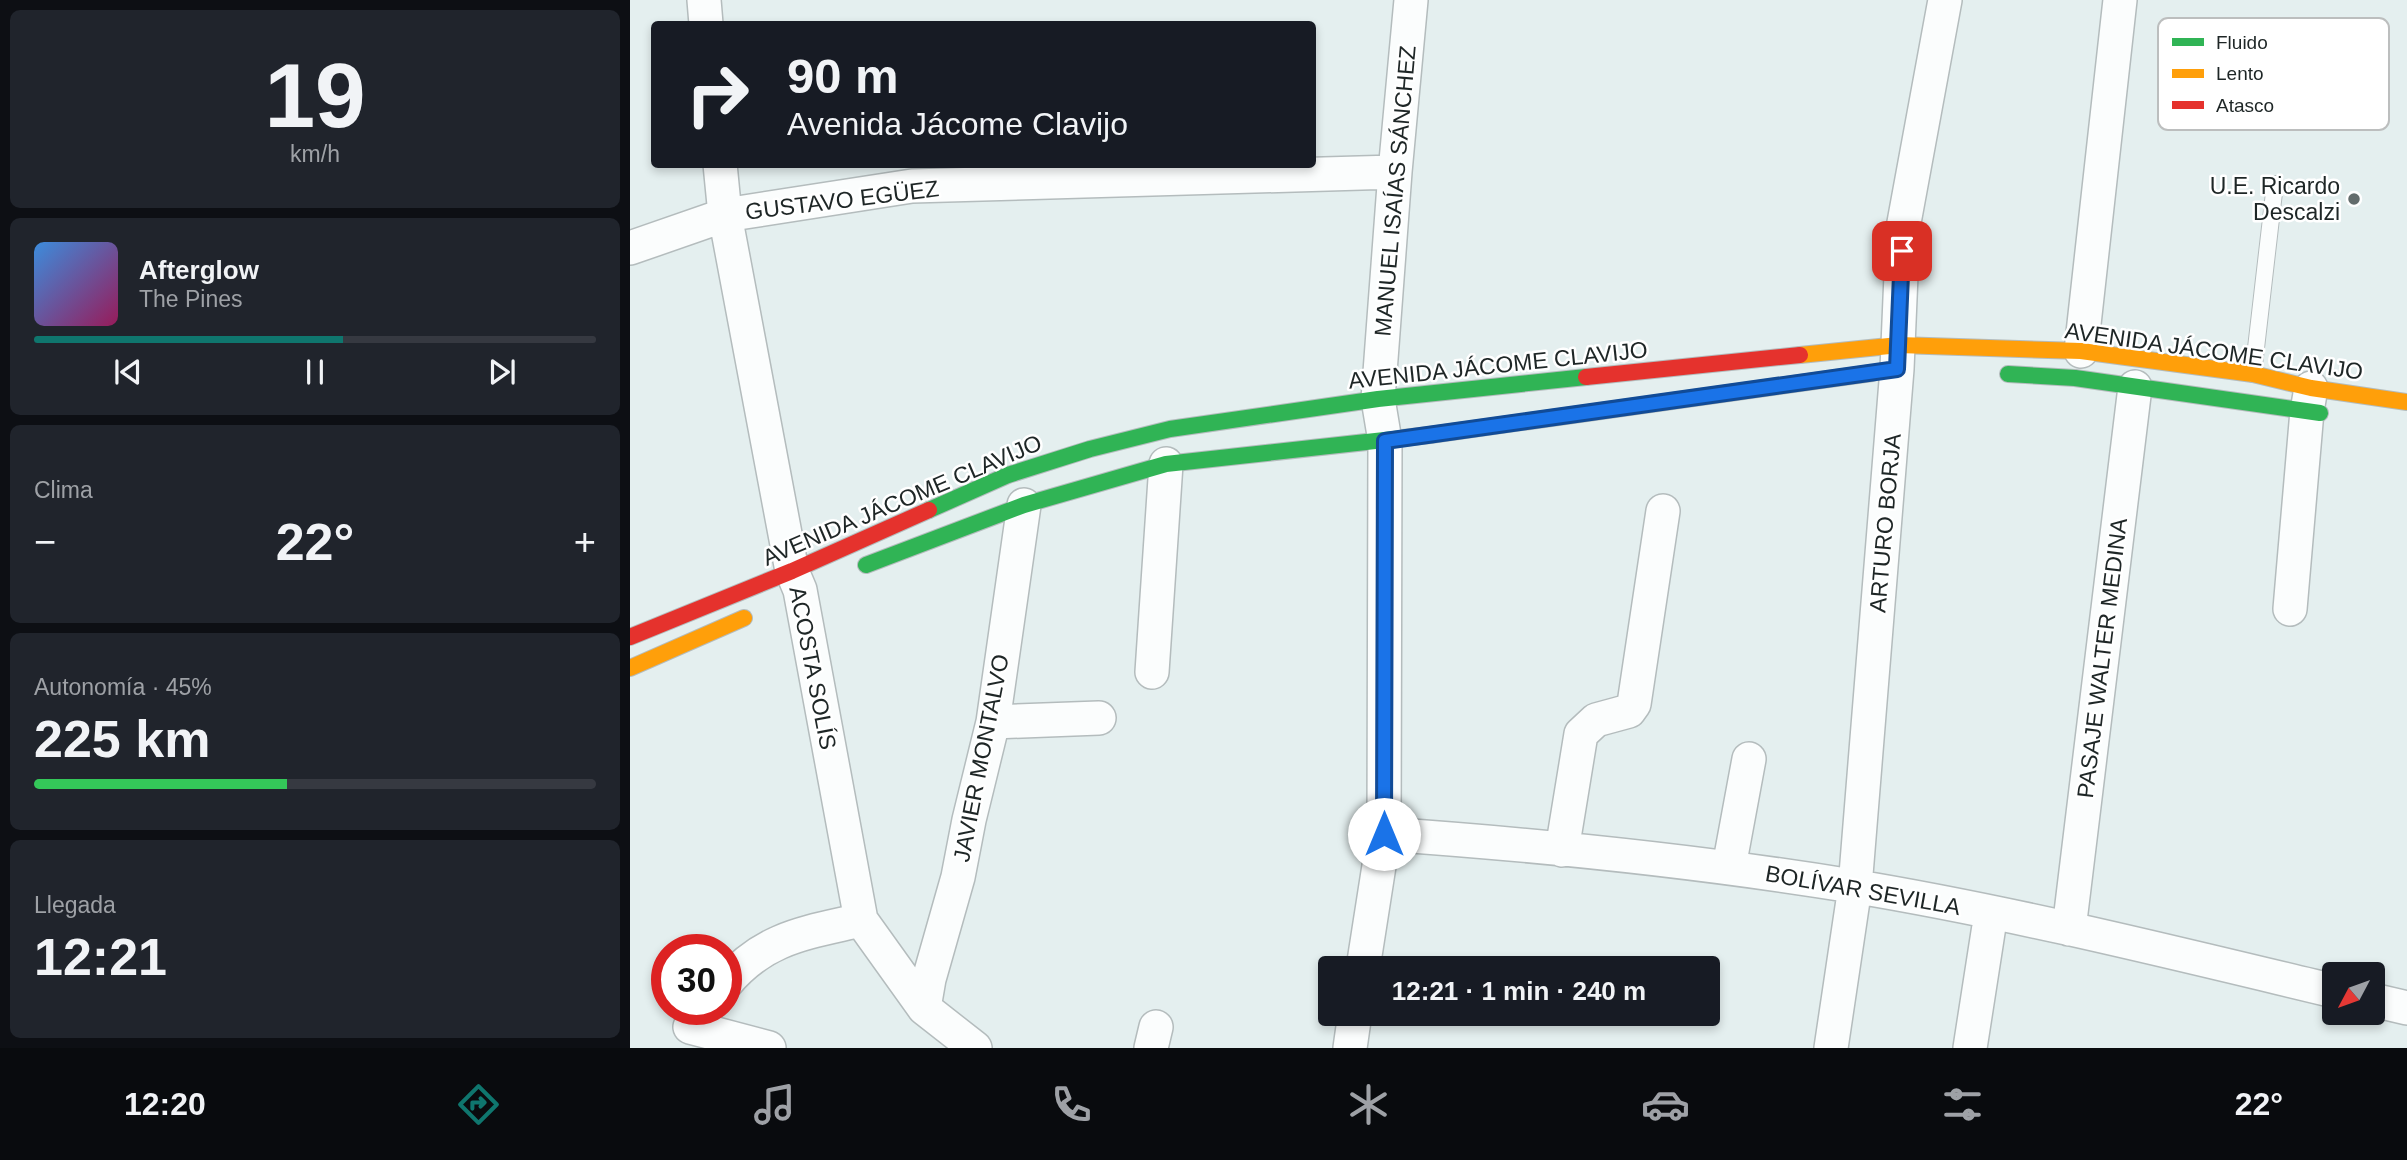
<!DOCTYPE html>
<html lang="es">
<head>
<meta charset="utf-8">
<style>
  body { margin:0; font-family:Helvetica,sans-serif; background:#20242c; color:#f1f3f6; height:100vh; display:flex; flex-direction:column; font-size:26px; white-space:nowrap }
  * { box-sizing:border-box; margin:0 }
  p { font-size:23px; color:#9ea1a6 }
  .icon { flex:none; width:38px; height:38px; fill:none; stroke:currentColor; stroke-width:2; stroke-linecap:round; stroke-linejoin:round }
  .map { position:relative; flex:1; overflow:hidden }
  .panel { display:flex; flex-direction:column; gap:10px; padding:10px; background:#0d0f14; width:630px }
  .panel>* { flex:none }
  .top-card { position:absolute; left:21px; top:21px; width:665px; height:147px; border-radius:7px; box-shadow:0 4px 10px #0003; background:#171b24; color:#f1f3f6; overflow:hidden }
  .needle { width:46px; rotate:229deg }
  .controls { position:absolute; left:1692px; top:962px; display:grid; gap:14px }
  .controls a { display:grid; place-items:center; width:63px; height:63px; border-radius:7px; background:#171b24; box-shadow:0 4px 10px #0003; font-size:35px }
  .speed { position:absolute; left:21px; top:934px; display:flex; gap:14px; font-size:35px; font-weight:700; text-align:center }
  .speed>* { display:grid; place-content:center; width:91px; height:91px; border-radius:50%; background:#171b24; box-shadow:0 4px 10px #0003; line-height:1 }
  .speed .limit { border:10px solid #d22; background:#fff; color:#111 }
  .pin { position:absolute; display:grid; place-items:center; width:60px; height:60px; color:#fff; margin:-30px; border-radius:14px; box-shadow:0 4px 10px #0006 }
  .me { position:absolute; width:77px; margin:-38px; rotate:0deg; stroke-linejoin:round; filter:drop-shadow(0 0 5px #0008) }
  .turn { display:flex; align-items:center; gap:24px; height:147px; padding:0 21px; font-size:32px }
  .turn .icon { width:91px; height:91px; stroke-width:2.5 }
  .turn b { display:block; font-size:49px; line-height:60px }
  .big { font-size:52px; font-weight:800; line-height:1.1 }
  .panel .card { flex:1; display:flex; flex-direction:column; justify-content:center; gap:10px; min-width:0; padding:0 24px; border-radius:10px; background:#20242c }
  .panel .dial { align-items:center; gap:0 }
  .dial b { font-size:91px; line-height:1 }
  .song { display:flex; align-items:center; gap:21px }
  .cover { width:84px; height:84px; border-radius:10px; background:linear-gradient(135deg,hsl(210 70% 55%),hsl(330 70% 35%)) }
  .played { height:7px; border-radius:4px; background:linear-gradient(90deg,#0f766e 55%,#363941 55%) }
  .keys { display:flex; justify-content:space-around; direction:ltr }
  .heat { display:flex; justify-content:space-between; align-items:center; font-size:38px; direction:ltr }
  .charge { height:10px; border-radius:5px; background:linear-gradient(90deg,#34c759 45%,#363941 0) }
  .trip { position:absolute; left:688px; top:956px; width:402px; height:70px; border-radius:7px; background:#171b24; box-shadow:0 4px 10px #0003; font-weight:800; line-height:70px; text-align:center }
  .tab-bar { display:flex; height:112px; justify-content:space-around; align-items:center; background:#090b0e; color:#9ea1a6 }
  .tab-bar .icon { width:49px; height:49px }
  .tab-bar .current { color:#0f766e }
  .tab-bar b { font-size:32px; color:#f1f3f6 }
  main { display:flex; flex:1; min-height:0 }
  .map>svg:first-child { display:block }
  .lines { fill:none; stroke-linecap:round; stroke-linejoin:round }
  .lane-casing { stroke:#b4bcbd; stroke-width:18 }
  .street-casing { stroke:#b4bcbd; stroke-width:36 }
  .fast-casing { stroke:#b4bcbd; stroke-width:18 }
  .slow-casing { stroke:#b4bcbd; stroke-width:18 }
  .jam-casing { stroke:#b4bcbd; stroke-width:18 }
  .lane { stroke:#fbfdfd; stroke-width:16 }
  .street { stroke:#fbfdfd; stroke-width:33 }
  .fast { stroke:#30b455; stroke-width:16 }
  .slow { stroke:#ff9f0a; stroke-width:16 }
  .jam { stroke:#e5322d; stroke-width:16 }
  .route-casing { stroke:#114b97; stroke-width:18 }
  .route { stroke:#1a73e8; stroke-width:12 }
  .poi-dot { fill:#636c6c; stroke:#fff; stroke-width:2.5 }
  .labels { text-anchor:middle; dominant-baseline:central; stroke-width:5; stroke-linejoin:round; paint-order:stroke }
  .poi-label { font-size:23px; fill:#1e2626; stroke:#fff; text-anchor:end }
  .street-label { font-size:23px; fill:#1e2626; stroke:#fff }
  .key { fill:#fff; stroke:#bcbebe; stroke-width:2 }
  .key-label { font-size:19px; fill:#1e2626 }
</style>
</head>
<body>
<main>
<section class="panel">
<div class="card dial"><b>19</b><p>km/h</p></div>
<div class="card">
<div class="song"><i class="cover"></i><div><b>Afterglow</b><p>The Pines</p></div></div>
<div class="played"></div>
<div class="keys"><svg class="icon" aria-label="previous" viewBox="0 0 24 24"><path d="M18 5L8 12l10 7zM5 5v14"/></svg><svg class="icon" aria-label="pause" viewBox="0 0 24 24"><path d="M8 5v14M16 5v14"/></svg><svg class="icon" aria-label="next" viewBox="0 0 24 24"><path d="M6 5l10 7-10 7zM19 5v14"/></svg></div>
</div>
<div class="card"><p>Clima</p>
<div class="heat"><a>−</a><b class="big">22°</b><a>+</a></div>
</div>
<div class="card"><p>Autonomía · 45%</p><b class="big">225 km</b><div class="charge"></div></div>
<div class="card"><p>Llegada</p><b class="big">12:21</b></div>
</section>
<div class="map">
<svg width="1777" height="1048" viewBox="0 0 1777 1048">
  <rect width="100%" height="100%" fill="#e4efef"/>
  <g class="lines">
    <defs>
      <path id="lane" d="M1623 374 1645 184"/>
      <path id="street" d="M74 0 76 24
        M90 164 95 215 162 571 170 590 231 920 294 1008 345 1048
        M0 248 95 215 282 186 765 172
        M1451 351 1490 0
        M1660 609 1677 411 1681 388
        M522 672 536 464
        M363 722 469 718
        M754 834C911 845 1067 861 1222 886 1385 913 1545 953 1704 991
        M932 850 951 734 966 720 999 711 1004 704 1033 511
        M1099 867 1119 759
        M1439 929 1505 387
        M733 968 754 834 755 441 748 399 765 172 781 0
        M96 983C135 937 176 933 231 920
        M1743 1000 1777 1008
        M294 1008 299 979 328 877 339 820 363 722 394 505
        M60 1027 139 1048
        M521 1048 526 1027
        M720 1048 725 1013
        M1201 1048 1225 887 1267 369 1273 228 1315 0
        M1340 1048 1361 913"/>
      <path id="fast" d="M1378 374 1445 378 1690 413
        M299 510 378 475 460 449 540 429 748 399 956 377
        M236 565 394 505 536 464 800 435"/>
      <path id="slow" d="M1170 355 1269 345 1451 351 1623 374 1681 388 1777 402
        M800 435 1242 373
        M0 668 114 618"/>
      <path id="jam" d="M956 377 1170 355
        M0 637 162 571 299 510"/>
    </defs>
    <use href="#lane" class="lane-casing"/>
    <use href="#street" class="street-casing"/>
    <use href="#fast" class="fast-casing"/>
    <use href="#slow" class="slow-casing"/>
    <use href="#jam" class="jam-casing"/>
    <use href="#lane" class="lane"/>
    <use href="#street" class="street"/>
    <use href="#fast" class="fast"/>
    <use href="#slow" class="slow"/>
    <use href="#jam" class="jam"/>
  </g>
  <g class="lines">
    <defs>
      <path id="route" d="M754 834 755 441 1267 369 1272 251"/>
    </defs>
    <use href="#route" class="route-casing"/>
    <use href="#route" class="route"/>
  </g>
  <circle class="poi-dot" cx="1724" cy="199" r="7"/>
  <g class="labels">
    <g class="poi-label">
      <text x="1710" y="186">U.E. Ricardo<tspan x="1710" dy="26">Descalzi</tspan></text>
    </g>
    <g class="street-label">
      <text transform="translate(765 191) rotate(-85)">MANUEL ISAÍAS SÁNCHEZ</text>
      <text transform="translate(212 200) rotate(-7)">GUSTAVO EGÜEZ</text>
      <text transform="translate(1584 351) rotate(8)">AVENIDA JÁCOME CLAVIJO</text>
      <text transform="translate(868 365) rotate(-6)">AVENIDA JÁCOME CLAVIJO</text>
      <text transform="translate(272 500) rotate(-23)">AVENIDA JÁCOME CLAVIJO</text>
      <text transform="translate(1255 523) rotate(-85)">ARTURO BORJA</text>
      <text transform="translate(1472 658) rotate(-83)">PASAJE WALTER MEDINA</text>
      <text transform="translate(183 668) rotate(79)">ACOSTA SOLÍS</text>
      <text transform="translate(351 758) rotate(-79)">JAVIER MONTALVO</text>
      <text transform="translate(1233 890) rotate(10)">BOLÍVAR SEVILLA</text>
    </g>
  </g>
  <rect x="1528" y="18" width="231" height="112" rx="10" class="key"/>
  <rect x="1542" y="38" width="32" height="8" fill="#30b455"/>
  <rect x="1542" y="69" width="32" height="9" fill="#ff9f0a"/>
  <rect x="1542" y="101" width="32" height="8" fill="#e5322d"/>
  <g class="key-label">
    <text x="1586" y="49">Fluido</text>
    <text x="1586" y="80">Lento</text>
    <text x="1586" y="112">Atasco</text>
  </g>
</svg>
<div class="controls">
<a><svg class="needle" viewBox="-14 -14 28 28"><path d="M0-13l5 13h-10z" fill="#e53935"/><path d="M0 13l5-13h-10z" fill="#9ea1a6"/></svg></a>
</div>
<div class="speed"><div class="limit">30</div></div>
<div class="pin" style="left:1272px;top:251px;background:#d93025"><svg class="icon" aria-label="arrive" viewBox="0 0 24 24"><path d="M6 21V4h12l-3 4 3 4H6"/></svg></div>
<svg class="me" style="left:754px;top:834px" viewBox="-20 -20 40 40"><circle r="19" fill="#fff"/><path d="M0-13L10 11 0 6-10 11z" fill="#1a73e8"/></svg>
<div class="trip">12:21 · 1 min · 240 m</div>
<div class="top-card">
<div class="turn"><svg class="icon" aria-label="right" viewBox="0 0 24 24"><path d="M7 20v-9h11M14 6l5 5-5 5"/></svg><div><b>90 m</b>Avenida Jácome Clavijo</div></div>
</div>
</div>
</main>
<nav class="tab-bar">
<b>12:20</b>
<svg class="icon current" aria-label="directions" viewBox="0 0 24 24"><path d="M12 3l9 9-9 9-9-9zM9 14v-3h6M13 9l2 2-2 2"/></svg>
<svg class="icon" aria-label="music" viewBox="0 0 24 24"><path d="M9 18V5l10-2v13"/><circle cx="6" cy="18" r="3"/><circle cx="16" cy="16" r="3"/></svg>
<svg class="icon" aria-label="phone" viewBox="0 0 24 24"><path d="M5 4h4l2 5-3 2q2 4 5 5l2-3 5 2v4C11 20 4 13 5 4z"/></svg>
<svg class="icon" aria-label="climate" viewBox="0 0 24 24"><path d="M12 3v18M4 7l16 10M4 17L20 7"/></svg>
<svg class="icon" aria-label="car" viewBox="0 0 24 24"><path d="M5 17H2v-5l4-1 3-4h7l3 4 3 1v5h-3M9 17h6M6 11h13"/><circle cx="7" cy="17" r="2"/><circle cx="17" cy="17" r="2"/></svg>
<svg class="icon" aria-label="filters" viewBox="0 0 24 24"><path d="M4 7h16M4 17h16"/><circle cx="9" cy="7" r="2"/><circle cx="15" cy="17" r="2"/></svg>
<b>22°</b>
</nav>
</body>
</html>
